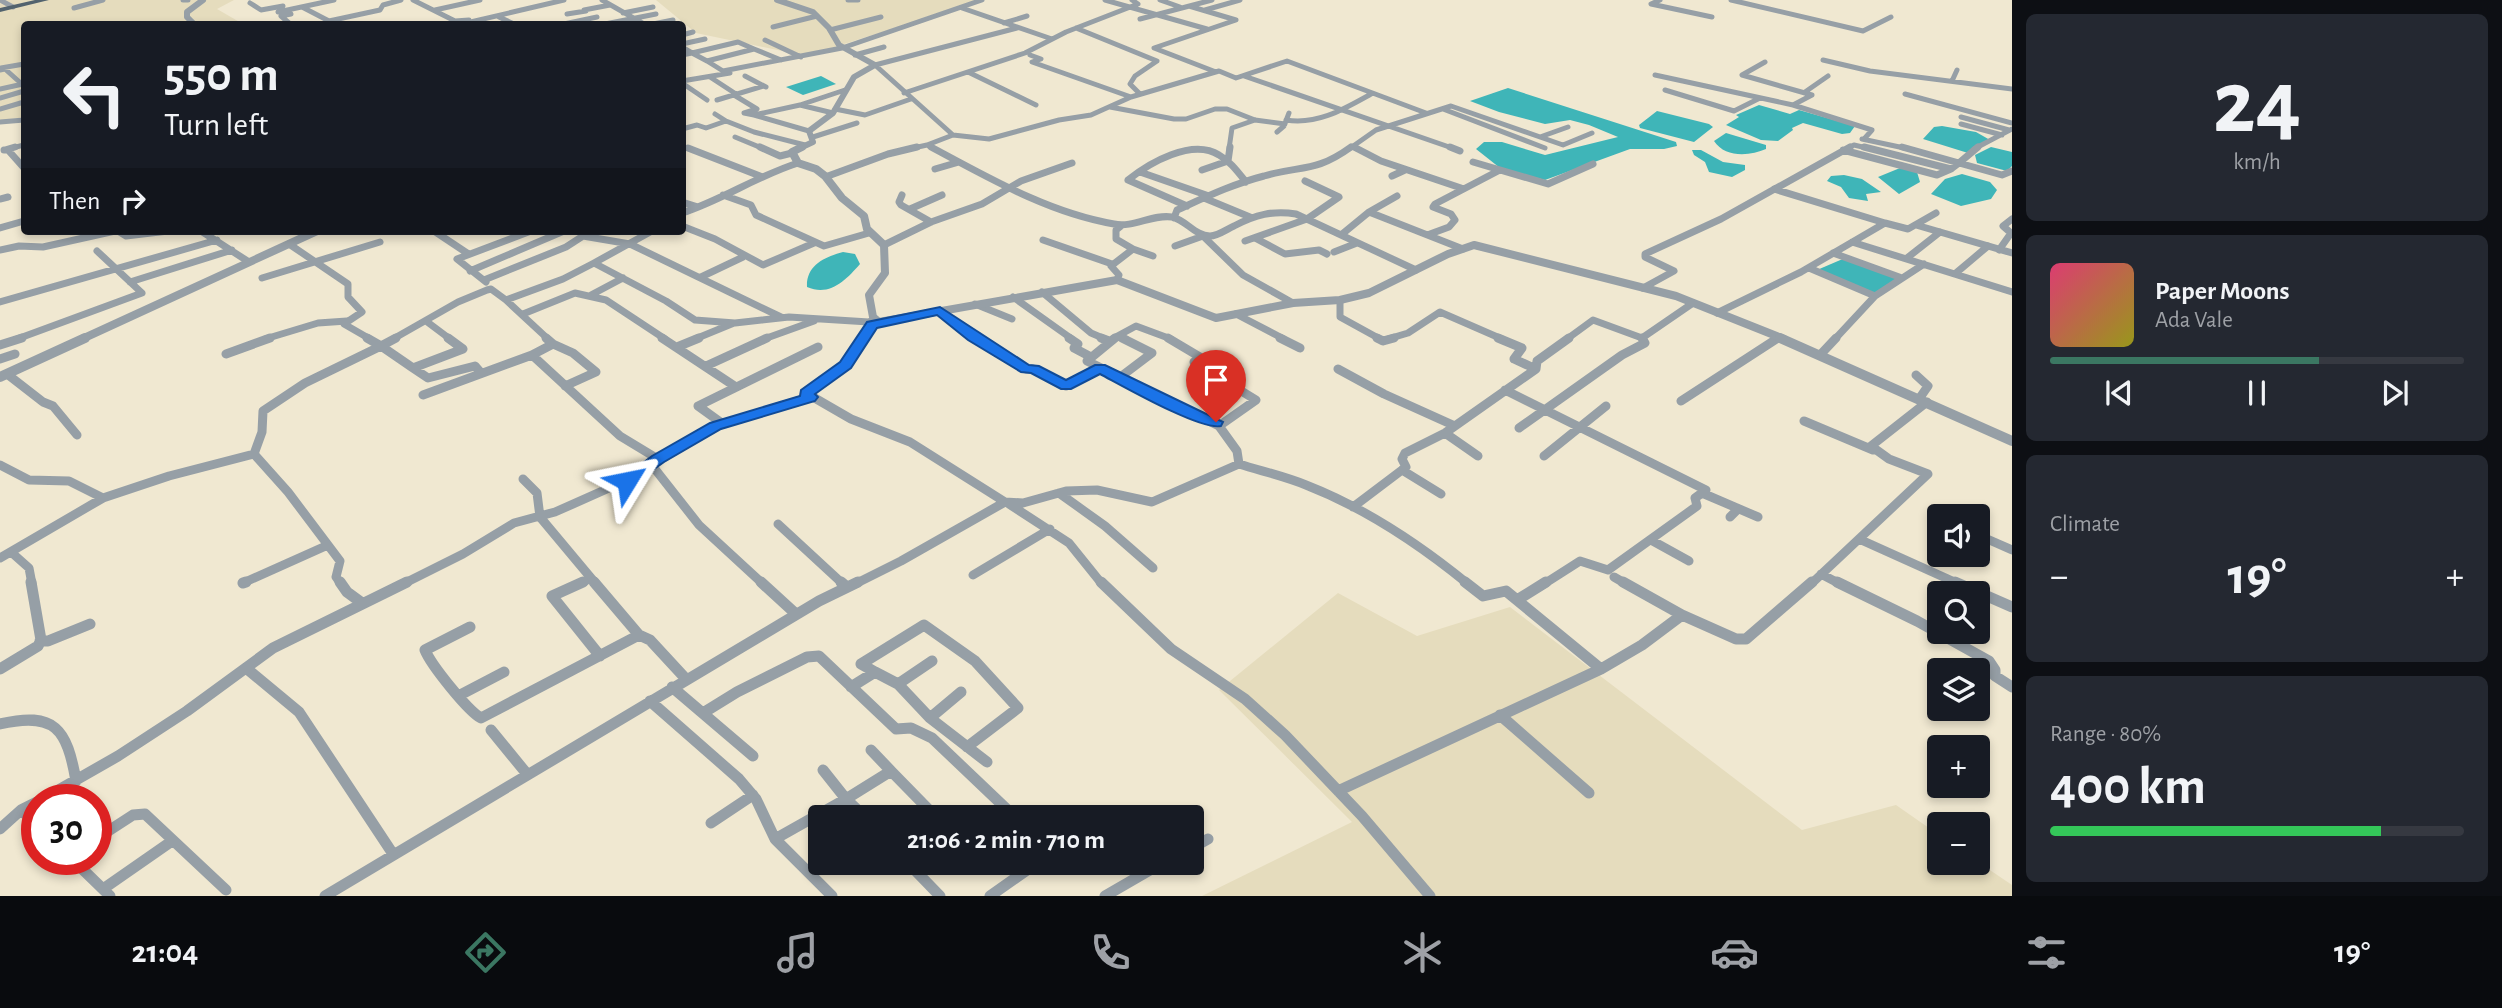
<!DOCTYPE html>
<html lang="en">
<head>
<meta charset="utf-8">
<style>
  body { margin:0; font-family:"Alegreya Sans",sans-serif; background:#242831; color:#f1f3f6; height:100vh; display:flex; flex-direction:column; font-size:26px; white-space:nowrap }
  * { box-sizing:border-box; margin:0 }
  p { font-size:23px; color:#9ea1a6 }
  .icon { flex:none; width:38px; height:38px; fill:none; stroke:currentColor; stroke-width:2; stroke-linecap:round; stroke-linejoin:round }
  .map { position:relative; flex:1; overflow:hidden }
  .panel { display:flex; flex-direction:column; gap:14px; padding:14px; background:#0d0f14; width:490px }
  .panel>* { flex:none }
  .guide { position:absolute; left:21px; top:21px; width:665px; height:214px; border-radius:7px; box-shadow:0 4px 10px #0003; background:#171b24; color:#f1f3f6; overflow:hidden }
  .fabs { position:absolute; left:1927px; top:504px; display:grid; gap:14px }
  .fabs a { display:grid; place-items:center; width:63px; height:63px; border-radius:7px; background:#171b24; box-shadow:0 4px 10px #0003; font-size:35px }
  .speed { position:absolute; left:21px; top:784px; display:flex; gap:14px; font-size:35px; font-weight:700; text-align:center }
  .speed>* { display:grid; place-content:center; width:91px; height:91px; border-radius:50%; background:#171b24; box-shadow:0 4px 10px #0003; line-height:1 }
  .speed .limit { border:10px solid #d22; background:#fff; color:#111 }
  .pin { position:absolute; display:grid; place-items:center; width:60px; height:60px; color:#fff; margin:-72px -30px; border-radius:50% 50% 50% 0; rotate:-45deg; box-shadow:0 0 7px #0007 }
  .pin .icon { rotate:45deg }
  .me { position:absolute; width:77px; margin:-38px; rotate:55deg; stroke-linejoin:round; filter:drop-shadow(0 0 5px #0008) }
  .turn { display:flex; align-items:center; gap:24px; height:147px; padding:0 28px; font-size:32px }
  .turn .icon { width:91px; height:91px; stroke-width:2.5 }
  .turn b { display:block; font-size:49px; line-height:60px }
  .then { display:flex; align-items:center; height:66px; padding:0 28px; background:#0003; gap:14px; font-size:26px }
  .big { font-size:52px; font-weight:700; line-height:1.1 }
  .panel .card { flex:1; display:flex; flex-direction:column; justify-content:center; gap:10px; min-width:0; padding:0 24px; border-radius:10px; background:#242831 }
  .panel .dial { align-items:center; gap:0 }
  .dial b { font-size:91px; line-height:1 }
  .song { display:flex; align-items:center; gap:21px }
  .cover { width:84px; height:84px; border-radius:10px; background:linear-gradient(135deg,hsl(340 70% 55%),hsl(60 70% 35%)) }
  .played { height:7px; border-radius:4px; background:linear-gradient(90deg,#3b7762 65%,#363941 65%) }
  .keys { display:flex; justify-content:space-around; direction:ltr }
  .heat { display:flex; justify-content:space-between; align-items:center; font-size:38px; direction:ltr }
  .charge { height:10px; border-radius:5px; background:linear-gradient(90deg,#34c759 80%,#363941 0) }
  .trip { position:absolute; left:808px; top:805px; width:396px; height:70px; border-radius:7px; background:#171b24; box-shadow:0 4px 10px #0003; font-weight:700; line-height:70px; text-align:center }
  .dock { display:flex; height:112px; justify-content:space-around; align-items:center; background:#090b0e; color:#9ea1a6 }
  .dock .icon { width:49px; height:49px }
  .dock .selected { color:#3b7762 }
  .dock b { font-size:32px; color:#f1f3f6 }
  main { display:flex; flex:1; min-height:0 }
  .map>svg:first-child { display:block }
  .built { fill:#e5dcbd }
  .water { fill:#3fb5b8 }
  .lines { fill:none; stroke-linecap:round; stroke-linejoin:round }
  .minor-far3 { stroke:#969fa6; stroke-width:5 }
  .minor-far2 { stroke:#969fa6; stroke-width:7 }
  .minor-far1 { stroke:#969fa6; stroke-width:9 }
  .minor { stroke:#969fa6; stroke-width:11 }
  .tertiary-far2 { stroke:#969fa6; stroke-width:6 }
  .tertiary-far1 { stroke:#969fa6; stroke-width:8 }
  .tertiary { stroke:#969fa6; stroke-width:10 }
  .primary { fill:#52636e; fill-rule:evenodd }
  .route { fill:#1a73e8; stroke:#114b97; stroke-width:2 }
</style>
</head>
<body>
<main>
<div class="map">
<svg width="2012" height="896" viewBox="0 0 2012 896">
  <rect width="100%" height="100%" fill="#f0e8d1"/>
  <path class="built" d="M0 0H234L217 9 243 24H24V117L0 121Z
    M656 0H984L806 56 696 33Z
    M1338 593 1417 636 1510 607 1802 830 1896 805 1939 835V863L1978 862 2012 885V896H1202L1352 822 1219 690Z"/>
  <path class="water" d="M821 76 836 84 803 95 786 87Z
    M1508 88 1676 142 1677 146 1664 149H1630L1545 180 1500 168 1476 149 1484 142H1502L1545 155 1618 137 1589 125 1570 120 1545 124 1499 112 1470 101Z
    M1759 105 1790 114 1799 110 1855 126 1850 133 1842 134 1803 123 1792 128 1793 130 1778 141 1761 140 1726 125 1739 117 1736 115Z
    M1657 111 1709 124 1713 127 1694 142 1640 128 1639 125Z
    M1942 126 1976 132 1990 140 1968 153 1923 139 1934 127Z
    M1726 133 1766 145V149C1750 156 1725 158 1714 141Z
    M1991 147 2012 152V166L2007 171 1977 163 1975 155Z
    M1692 150H1701L1723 162 1745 165V170L1732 177 1709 172 1705 162 1694 155Z
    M1900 168 1917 172 1920 182 1899 194 1878 177Z
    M1962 174 1990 182 1997 190 1991 199 1961 206 1931 194 1945 179Z
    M1844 175 1862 179 1881 192 1866 194 1868 201 1849 198 1841 187 1827 181 1831 176Z
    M843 252 855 254 860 264C846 280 830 297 807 287 806 265 825 257 843 252Z
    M1845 258 1902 278 1876 294 1817 270Z"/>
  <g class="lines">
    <path class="minor-far3" d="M0 0 13 7
      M183 0H188
      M413 0 455 21 469 20
      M602 0 644 24
      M848 0H858
      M1105 0 1207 29
      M1160 0 1180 7
      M1660 0 1651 4 1712 17
      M1731 0 1863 31 1891 17
      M250 3 261 10 283 6
      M1189 6 1236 20 1154 48 1216 72
      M302 7 329 21 380 10 383 5 401 0
      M74 8 103 0
      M962 8 1052 39
      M435 10 480 0
      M584 10 610 5
      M1205 10 1240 0
      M278 12 334 0
      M623 13 653 7
      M567 14 586 11
      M499 17 514 24H536
      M1140 19 1212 0
      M289 23 281 16 291 14
      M1004 23 1027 16
      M462 24 564 0
      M564 24 597 17
      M605 24 656 14
      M653 24 673 20
      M773 27 817 16
      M1076 28 1157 61 1135 76 1130 84 1140 94
      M830 30 881 17
      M682 35 693 32
      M765 40 801 57
      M738 42 754 49 707 61 692 53Z
      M682 44 705 39
      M682 47 692 53
      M754 49 781 60
      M682 55 692 53
      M855 55 884 47
      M1030 55 1041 59 1032 62 1131 97
      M1823 60 1870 71 2012 89
      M707 61 723 71 842 48 982 0
      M1765 62 1742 75 1812 95 1793 105
      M875 65 953 135 927 145 935 149
      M875 65 1017 28
      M1 68 24 64
      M0 70 5 69 24 86
      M968 72 1036 105
      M1655 75 1793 105 1872 130 1865 138
      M745 76 766 87
      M1244 76 1455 149
      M710 77 736 94
      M682 81 730 73
      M1952 81 1957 70
      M682 83 707 100
      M0 89 23 84
      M1665 90 1734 111 1760 98
      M1805 92 1828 76
      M904 93 1025 53 1066 32 1138 4 1132 0
      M1905 94 2012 123
      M734 95 757 109 744 113 754 115
      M0 98 24 91
      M717 100 764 86
      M800 105 833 113
      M1110 107 1174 119H1186L1215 109H1227L1255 120 1285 124
      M0 109 24 102
      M835 109 865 115 911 99
      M1443 109 1545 148
      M1961 117 2009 130
      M1286 120C1318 125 1344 109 1371 94
      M726 121 754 132 805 145
      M0 122 24 120
      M1961 124 2002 135
      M682 129 697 125 706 128 726 121 715 114
      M809 131 754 115 800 105 845 90
      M1277 132 1284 126 1289 113
      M953 135 989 139 1059 120 1091 115 1131 97 1219 71 1236 78 1287 61 1426 113
      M735 137 764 149
      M813 137 857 123
      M1540 137 1568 127
      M1862 139 1909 149
      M1353 147 1357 149
      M688 148 691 149
      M8 149 24 145
      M909 149 927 145
      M1229 149 1232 128 1255 120
      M1349 149 1376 130 1451 106 1563 145 1592 133
      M1847 149 1854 145 1871 149
      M1974 149 2012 129"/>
    <path class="minor-far2" d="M760 147 780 156 792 153
      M931 147C989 178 1049 213 1114 224 1134 228 1152 214 1172 217 1186 220 1195 236 1210 236 1218 236 1227 229 1234 226 1255 215 1273 210 1296 214L1416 270
      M1354 147 1381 161 1461 188
      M1450 147 1460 151
      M1864 147 1951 169 1959 163 2002 175 2012 171
      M1902 147 1959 163 1978 147
      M688 148 760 176
      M4 150H8L24 168
      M5 150 15 147
      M1843 150 1937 175 1951 169
      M1228 161 1230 147
      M1473 162 1548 184 1593 164
      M935 169 959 162
      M1202 170 1228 161
      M1140 172 1209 196
      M828 176 888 154 917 147
      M1392 176 1405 170
      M723 195 751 205 756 215 824 246 869 233
      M902 195 899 202 901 205 931 222
      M1204 198 1250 217
      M0 199 8 197
      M682 202 698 207
      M1187 206 1128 180C1149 163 1192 138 1219 155 1230 161 1238 172 1246 182
      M910 209 942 195
      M1369 212 1463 249
      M682 213C722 200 757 176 798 163
      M1174 218 1177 210C1206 197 1233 184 1264 176 1302 165 1315 173 1351 147
      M1885 223 1908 229 1936 213
      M1916 225 2012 253
      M682 226 715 239 763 265 814 243
      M0 228 24 221
      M118 231 126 236 168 231
      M201 231 249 262
      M434 231 467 253
      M1430 234 1449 227 1455 220 1451 214 1433 207 1435 204 1498 171
      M1341 235 1369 212 1397 196
      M1255 238 1285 254 1319 250 1327 254
      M1043 240 1112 264
      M1245 241 1307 219 1339 197 1305 181
      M1852 242 2012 292
      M289 244 348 284V297L362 312 344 324 370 339
      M884 245 931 222 982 204 1021 181 1072 163
      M1175 246 1203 236 1243 275 1293 303
      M1133 249 1153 256
      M0 250 19 246 43 247 115 231
      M1999 250 2011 233 2003 226 2012 219
      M1334 252 1357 243
      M1833 253 1902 278
      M1907 258 1940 232
      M594 263 652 231
      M1809 268 1875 296
      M470 271 564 231
      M1956 273 1988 246
      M701 277 743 257
      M262 278 380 242
      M484 280 566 247 583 236 630 244 781 317
      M1117 280 1119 275 1111 266 1133 249 1116 239V230L1121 226
      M130 282 232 250
      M486 282 457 259 531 231
      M1643 288 1674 271 1645 257V254L1721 219 1850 147
      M1042 292 1091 333 1105 339
      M591 295 623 278
      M1013 297 1072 339
      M506 300 548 339
      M1340 300V317L1380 339
      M0 302 217 240
      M975 304 1012 319
      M940 311 978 339
      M1717 313 1801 272 1885 223 1774 189
      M523 314 575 293 606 300 665 339
      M1236 314 1284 339
      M426 321 450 339
      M1119 336 1126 339
      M17 339 142 293 97 251
      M265 339 318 323 347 321
      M393 339 458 302 487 290 491 289 506 300 563 279 594 263 666 301 695 320 735 323 789 317 869 322
      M695 339 734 323
      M764 339 814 321
      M862 339 872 324
      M1112 339 1136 326 1171 339
      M1388 339 1408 333 1440 312 1502 339
      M1567 339 1593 320 1642 338 1693 303
      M1775 339 1779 337
      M1835 339 1875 296 1924 264"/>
    <path class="minor-far1" d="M396 338 381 346 413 368 463 349 448 338
      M662 338 736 387
      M976 338 1026 369H1033L1066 386 1100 368
      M1069 338 1078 344 1074 348 1091 357
      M1101 338 1109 341
      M1115 338 1087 361 1219 426
      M1168 338 1200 357 1194 362 1256 400 1219 426
      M1280 338 1300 348
      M1377 338 1383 341 1394 338
      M1498 338 1522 348 1514 359 1536 369
      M553 344 573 353 596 372 565 386
      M0 345 22 338
      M677 347 699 338
      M226 354 270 338
      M1821 354 1836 338
      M532 355 620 436 658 459
      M0 359 15 354
      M706 366 767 338
      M413 368 428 378 475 366 481 373
      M1338 369 1384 394 1455 426
      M7 374 43 402 53 406 77 435
      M1916 375 1928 386 1919 399
      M1119 378 1152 353 1122 338
      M1505 390 1706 490 1695 498 1697 506 1608 570 1580 561 1544 584
      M423 395 532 355 553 344 546 338
      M1681 401 1778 338
      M1804 421 1873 450
      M723 424 698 406 818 347
      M1219 426 1237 451 1239 464
      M1519 428 1622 355 1645 343 1642 338
      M1445 433 1478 456
      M254 454 288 492 340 561 336 577 341 584
      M1544 456 1606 406
      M651 464 699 525 763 584
      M0 465 29 480 69 481 103 498
      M1402 470 1441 494
      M523 479 537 493 540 517 596 584
      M1059 493 1105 526 1153 568
      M1702 493 1758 517
      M1005 502 1023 503 1066 491 1097 490 1152 502 1239 464C1261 471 1284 476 1306 485 1365 508 1419 544 1468 584
      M1009 504 1069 543 1102 584
      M1353 507 1406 467 1402 459 1405 453 1445 433 1536 369 1537 361 1569 338
      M1932 514 1939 517
      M1730 517 1738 509
      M778 524 843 584
      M1978 535 2012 550
      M1859 539 1959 584
      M1651 540 1689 561
      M11 552 29 568 32 584
      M0 558 103 498 169 476 254 454 262 432 263 411 305 383 381 346 367 338
      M1821 574 1840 584
      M973 575 1050 529
      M1614 577 1626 584
      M243 583 328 545
      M403 584 463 554 514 523 555 512 627 480 716 426 810 397
      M579 584 591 578
      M855 584 901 561 1005 502 910 442 851 419 806 393 845 364 863 338
      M1811 584 1928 474 1889 459 1871 446 1927 402"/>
    <path class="minor" d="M340 582 347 592 362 603
      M583 582 552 596 600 656
      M594 582 639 635 650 640 686 679
      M761 582 796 614
      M841 582 847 587
      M1101 582 1171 649 1245 699 1285 735 1362 816 1430 896
      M1465 582 1483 596 1506 591 1601 669
      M1623 582 1682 615
      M1837 582 1917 621 1989 661 1995 670V676L2012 687
      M1955 582 2012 607
      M243 583 246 582
      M1517 600 1546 582
      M470 627 425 650C431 665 468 711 481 718L639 635
      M40 641H48L90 624
      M246 668 299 712 393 854
      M0 669 38 646 41 640 31 582
      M875 672 861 664 924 625 975 661 1018 708 967 747
      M898 684 932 661
      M672 687 753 756
      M851 687 875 672 898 684 930 718 987 762
      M460 695 504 672
      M650 701 739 779 756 799 775 839 832 896
      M703 713 737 692 807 657 819 656 896 729 911 728 932 738 1015 817
      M1500 715 1589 793
      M930 718 961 692
      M0 724C55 711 67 729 76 781
      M491 730 527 774
      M871 750 891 771
      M823 770 846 799 891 771 936 817
      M1338 791 1601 669 1642 645 1682 615 1736 639H1746L1812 582
      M41 800 118 756 187 711 273 648 407 582
      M21 810 37 825
      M711 823 753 795
      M0 829 21 810 37 802
      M96 839 133 815 145 814 226 890
      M775 839 846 799 865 817
      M1192 848 1208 839
      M72 859 110 896
      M908 863 940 896
      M103 889 172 841
      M325 896 819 601 858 582
      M990 896 1037 863
      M1105 896 1162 863"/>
    <path class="tertiary-far2" d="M777 0 813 12 829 28 839 45 875 65 854 77 833 113 809 131 813 142 798 149
      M194 24 187 17V12L203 0"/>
    <path class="tertiary-far1" d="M802 147 792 152 798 163 816 169 825 176 842 198 864 216 867 229 884 245 885 273 869 295 873 317 879 322 874 325 869 323 874 319
      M879 322 1117 280 1216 318 1293 303 1340 300 1369 293 1448 254 1474 245 1676 296 1784 339
      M82 339 317 231"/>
    <path class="tertiary" d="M1780 338 2012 441
      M0 377 85 338"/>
    <path class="primary" d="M35 0H49L0 12V8Z"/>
  </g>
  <path class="route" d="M940 307 1029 365 1039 366 1066 380 1095 365H1105L1223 422 1221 426C1201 431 1121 385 1100 374L1071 389H1061L1031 373 1021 372 968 340 937 315 877 328 851 368 815 394 818 397 815 401 721 429 664 462 633 484H621L619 481 652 456 710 423 800 396 801 390 840 362 867 322Z"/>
</svg>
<div class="fabs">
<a><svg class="icon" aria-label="sound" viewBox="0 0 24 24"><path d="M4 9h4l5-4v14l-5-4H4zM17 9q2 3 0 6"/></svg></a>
<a><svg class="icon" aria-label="search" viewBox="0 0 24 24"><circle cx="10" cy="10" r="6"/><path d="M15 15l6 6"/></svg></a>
<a><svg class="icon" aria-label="layers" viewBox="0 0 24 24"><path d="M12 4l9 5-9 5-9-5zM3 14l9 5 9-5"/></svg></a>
<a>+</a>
<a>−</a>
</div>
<div class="speed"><div class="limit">30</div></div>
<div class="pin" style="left:1216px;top:422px;background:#d93025"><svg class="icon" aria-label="arrive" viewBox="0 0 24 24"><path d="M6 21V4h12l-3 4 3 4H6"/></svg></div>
<svg class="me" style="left:627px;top:481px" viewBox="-20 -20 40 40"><path d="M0-17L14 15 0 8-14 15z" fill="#1a73e8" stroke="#fff" stroke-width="4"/></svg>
<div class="trip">21:06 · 2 min · 710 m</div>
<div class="guide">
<div class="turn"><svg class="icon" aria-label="left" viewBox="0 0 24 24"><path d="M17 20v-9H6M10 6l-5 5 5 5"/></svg><div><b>550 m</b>Turn left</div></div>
<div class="then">Then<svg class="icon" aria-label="right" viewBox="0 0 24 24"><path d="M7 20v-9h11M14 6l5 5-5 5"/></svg></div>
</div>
</div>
<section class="panel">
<div class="card dial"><b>24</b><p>km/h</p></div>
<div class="card">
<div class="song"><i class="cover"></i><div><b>Paper Moons</b><p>Ada Vale</p></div></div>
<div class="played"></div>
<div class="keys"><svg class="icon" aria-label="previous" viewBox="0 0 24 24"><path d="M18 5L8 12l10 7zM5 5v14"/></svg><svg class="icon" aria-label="pause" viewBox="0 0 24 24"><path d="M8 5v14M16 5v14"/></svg><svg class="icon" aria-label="next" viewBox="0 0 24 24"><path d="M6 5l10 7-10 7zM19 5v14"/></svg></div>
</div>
<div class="card"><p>Climate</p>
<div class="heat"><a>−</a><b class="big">19°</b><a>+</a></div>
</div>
<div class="card"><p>Range · 80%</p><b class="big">400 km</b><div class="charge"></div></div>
</section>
</main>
<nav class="dock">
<b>21:04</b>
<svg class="icon selected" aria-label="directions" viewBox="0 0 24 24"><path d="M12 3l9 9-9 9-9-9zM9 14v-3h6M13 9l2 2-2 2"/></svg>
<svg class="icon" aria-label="music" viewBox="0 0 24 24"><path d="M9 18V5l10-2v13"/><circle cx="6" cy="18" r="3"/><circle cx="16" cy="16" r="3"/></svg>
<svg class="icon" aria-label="phone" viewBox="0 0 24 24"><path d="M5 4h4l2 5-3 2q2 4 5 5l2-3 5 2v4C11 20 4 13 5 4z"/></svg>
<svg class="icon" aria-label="climate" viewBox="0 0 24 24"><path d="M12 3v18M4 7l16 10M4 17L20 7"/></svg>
<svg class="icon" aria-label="car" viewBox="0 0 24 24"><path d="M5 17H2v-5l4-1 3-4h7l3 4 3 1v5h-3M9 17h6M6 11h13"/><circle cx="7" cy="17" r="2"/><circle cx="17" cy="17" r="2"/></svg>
<svg class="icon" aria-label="filters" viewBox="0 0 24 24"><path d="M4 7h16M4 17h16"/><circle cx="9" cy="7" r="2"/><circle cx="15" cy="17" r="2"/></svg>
<b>19°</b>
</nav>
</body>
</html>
